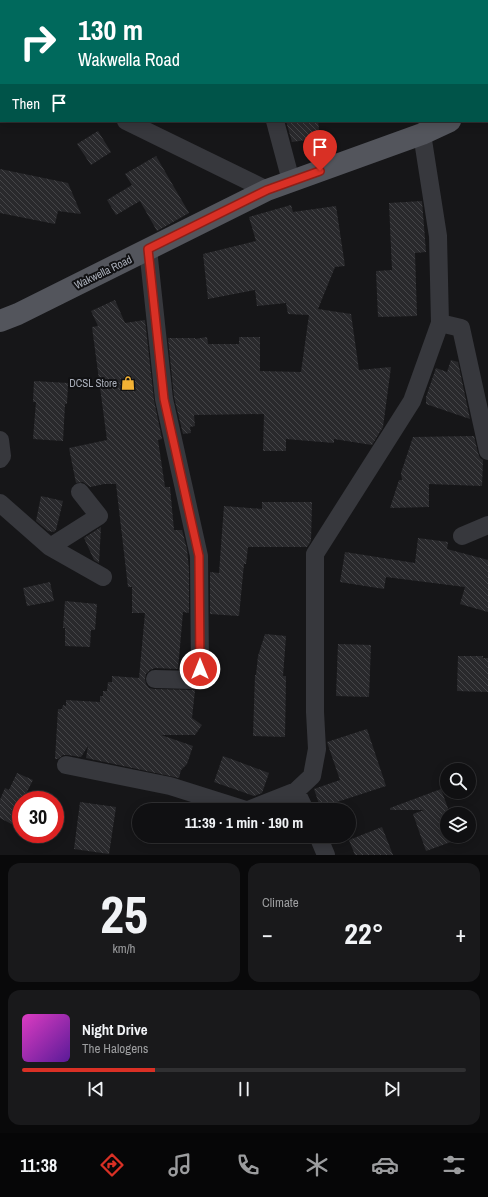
<!DOCTYPE html>
<html lang="en">
<head>
<meta charset="utf-8">
<style>
  body { margin:0; font-family:"Archivo Narrow",sans-serif; background:#19191b; color:#f1f3f6; height:100vh; display:flex; flex-direction:column; font-size:15px; white-space:nowrap }
  * { box-sizing:border-box; margin:0 }
  p { font-size:13px; color:#9c9d9f }
  .icon { flex:none; width:22px; height:22px; fill:none; stroke:currentColor; stroke-width:2; stroke-linecap:round; stroke-linejoin:round }
  .map { position:relative; height:855px; overflow:hidden }
  .details { display:flex; flex-direction:column; gap:8px; padding:8px; background:#09090a; flex:1 }
  .details>* { flex:none }
  .banner { position:absolute; left:0px; top:0px; width:488px; height:122px; box-shadow:0 2px 10px #0003,0 0 0 1px #303032; background:#00695c; color:#fff; overflow:hidden }
  .tools { position:absolute; left:440px; top:763px; display:grid; gap:8px }
  .tools a { display:grid; place-items:center; width:36px; height:36px; border-radius:50%; background:#101012; box-shadow:0 2px 10px #0003,0 0 0 1px #303032; font-size:20px }
  .speed { position:absolute; left:12px; top:791px; display:flex; gap:8px; font-size:20px; font-weight:700; text-align:center }
  .speed>* { display:grid; place-content:center; width:52px; height:52px; border-radius:50%; background:#101012; box-shadow:0 2px 10px #0003,0 0 0 1px #303032; line-height:1 }
  .speed .limit { border:6px solid #d22; background:#fff; color:#111 }
  .pin { position:absolute; display:grid; place-items:center; width:34px; height:34px; color:#fff; margin:-41px -17px; border-radius:50% 50% 50% 0; rotate:-45deg; box-shadow:0 0 4px #0007 }
  .pin .icon { rotate:45deg }
  .me { position:absolute; width:44px; margin:-22px; rotate:0deg; stroke-linejoin:round; filter:drop-shadow(0 0 3px #0008) }
  .turn { display:flex; align-items:center; gap:14px; height:84px; padding:0 12px; font-size:18px }
  .turn .icon { width:52px; height:52px; stroke-width:2.5 }
  .turn b { display:block; font-size:28px; line-height:34px }
  .then { display:flex; align-items:center; height:38px; padding:0 12px; background:#0003; gap:8px; font-size:15px }
  .big { font-size:30px; font-weight:700; line-height:1.1 }
  .details .card { flex:1; display:flex; flex-direction:column; justify-content:center; gap:6px; min-width:0; padding:0 14px; border-radius:12px; background:#19191b }
  .details .dial { align-items:center; gap:0 }
  .dial b { font-size:52px; line-height:1 }
  .song { display:flex; align-items:center; gap:12px }
  .cover { width:48px; height:48px; border-radius:6px; background:linear-gradient(135deg,hsl(310 70% 55%),hsl(270 70% 35%)) }
  .played { height:4px; border-radius:2px; background:linear-gradient(90deg,#d93025 30%,#303032 30%) }
  .keys { display:flex; justify-content:space-around; direction:ltr }
  .heat { display:flex; justify-content:space-between; align-items:center; font-size:22px; direction:ltr }
  .details .tiles { flex:1; display:grid; gap:8px; grid-template-columns:1fr 1fr }
  .card:last-child { grid-column:span 2 }
  .trip { position:absolute; left:132px; top:803px; width:224px; height:40px; border-radius:20px; background:#101012; box-shadow:0 2px 10px #0003,0 0 0 1px #303032; font-weight:700; line-height:40px; text-align:center }
  .tab-bar { display:flex; height:64px; justify-content:space-around; align-items:center; background:#060607; color:#9c9d9f }
  .tab-bar .icon { width:28px; height:28px }
  .tab-bar .on { color:#d93025 }
  .tab-bar b { font-size:18px; color:#f1f3f6 }
  .map>svg:first-child { display:block }
  .building { fill:url(#building-back-hatch) }
  .lines { fill:none; stroke-linecap:round; stroke-linejoin:round }
  .minor { stroke:#37383d; stroke-width:18 }
  .primary { stroke:#53555c; stroke-width:22 }
  .route-casing { stroke:#8d1f18; stroke-width:10 }
  .route { stroke:#d93025; stroke-width:7 }
  .labels { text-anchor:middle; dominant-baseline:central; stroke-width:4; stroke-linejoin:round; paint-order:stroke }
  .street-label { font-size:11px; fill:#a8adb8; stroke:#111113 }
  .poi-label { font-size:11px; fill:#a8adb8; stroke:#111113; text-anchor:end }
</style>
</head>
<body>
<div class="map">
<svg width="488" height="855" viewBox="0 0 488 855">
  <defs>
    <pattern id="building-back-hatch" width="6" height="6" patternUnits="userSpaceOnUse"><rect width="6" height="6" fill="#29292c"/><path d="M-1 5l2 2M0 0l6 6M5-1l2 2" fill="none" stroke="#454548"/></pattern>
  </defs>
  <rect width="100%" height="100%" fill="#161618"/>
  <path class="building" d="M286 121H318L320 138 292 142Z
    M98 131 111 152 91 165 77 144Z
    M156 156 189 213 157 231 140 201 116 215 107 200 132 185 125 174Z
    M0 169 68 183 81 214 58 211 55 224 0 213Z
    M422 201 426 252 415 253 417 316 378 317 376 271 392 270 389 203Z
    M291 205 293 212 336 206 345 266 335 267 318 309 351 314 359 370 391 367 383 427 372 445 334 439V443L286 439V451H263L264 414 194 415 195 426 190 427 191 433 183 434 174 397 168 338H195V339L207 337 208 344H239V337H260V371L301 372 309 315 288 314 286 303 257 306 255 290 208 299 203 254 256 241 249 217Z
    M115 300 125 323 145 320 154 400 162 439 158 440 165 487H170L174 530H182L187 549 189 570V613L183 612 178 669 155 668 150 670 146 674 145 679 146 684 149 688 154 689 195 690 192 718 202 725 195 735H161L193 746 187 764 181 770 179 778 86 758 88 746 81 757 68 755H63L58 759H55L58 709H62L63 705 66 706V700L100 702V696H103V691H107L108 682H112V676L139 678 145 613H132V587H128L116 484H104L90 487 83 482 76 483 69 448 107 440 92 327 98 326 91 311Z
    M451 360 458 362 470 419 426 404V397L436 368 447 372Z
    M34 381 68 383 67 404H65L63 441 33 439 36 402H33Z
    M474 436 478 453 480 458 483 460 482 486 429 484V507L390 508 399 480H402L401 473 413 437Z
    M41 496 63 501 56 530 54 532 48 531 36 521Z
    M262 502H312L311 541 307 547H248L246 564H244L239 616 210 614V572L219 573 224 506 262 509Z
    M101 527 99 563 94 560 84 538Z
    M418 538 448 542 447 549 488 560V612L460 604 465 587 386 577 384 589 340 582 345 552 415 563Z
    M50 582 54 601 27 606 23 588Z
    M65 601 97 604 95 630H91L90 647 65 646V628H63Z
    M265 634 286 636 283 676H286L285 737 253 736 255 675H256L258 656Z
    M338 644 371 645 369 697 336 696Z
    M458 656H483V658H488V692L457 691Z
    M367 729 386 786 337 802 340 810H321L314 789 340 780 327 742Z
    M223 756 269 773 262 793 254 796 214 782Z
    M17 773 33 780 23 800H21V829L0 818V800L5 788 9 790Z
    M441 789 450 814H447V836H458L459 839 426 851 413 814 424 810H390V808Z
    M80 802 116 807 109 854 74 849Z
    M382 827 393 855H355L349 840Z"/>
  <g class="lines">
    <path class="minor" d="M249 0V1
      M0 59 1 60
      M126 121 267 190
      M275 121 291 181
      M148 249 164 399 199 556 200 669 192 680 155 679
      M440 323 461 328 488 451
      M0 440 2 456 0 459
      M0 503 50 547 103 577
      M462 536 488 525
      M50 547 99 516 80 492
      M66 765 170 786 246 810
      M296 791 305 810
      M248 810 296 791 312 776 317 749 315 712V554L412 401 440 323 438 236 422 134
      M318 836 326 855"/>
    <path class="primary" d="M487 104H488
      M0 321 18 314 267 190 422 134 450 121"/>
  </g>
  <g class="lines">
    <defs>
      <path id="route" d="M200 669 199 556 164 399 148 249 267 190 320 171"/>
    </defs>
    <use href="#route" class="route-casing"/>
    <use href="#route" class="route"/>
  </g>
  <defs>
    <symbol id="shop-bare" viewBox="-9 -9 18 18"><path d="M-5-2.5h2.3a2.7 3.5 0 0 1 5.4 0H5L5.5 6h-11ZM-1.5-2.5h3a1.5 2.3 0 0 0-3 0Z" fill="#f2b134" stroke="#111113" stroke-width="2.5" paint-order="stroke"/></symbol>
  </defs>
  <g fill-rule="evenodd">
    <use href="#shop-bare" x="118" y="373" width="20" height="20"/>
  </g>
  <g class="labels">
    <g class="street-label">
      <text transform="translate(103 272) rotate(-26)">Wakwella Road</text>
    </g>
    <g class="poi-label">
      <text x="117" y="383">DCSL Store</text>
    </g>
  </g>
</svg>
<div class="tools">
<a><svg class="icon" aria-label="search" viewBox="0 0 24 24"><circle cx="10" cy="10" r="6"/><path d="M15 15l6 6"/></svg></a>
<a><svg class="icon" aria-label="layers" viewBox="0 0 24 24"><path d="M12 4l9 5-9 5-9-5zM3 14l9 5 9-5"/></svg></a>
</div>
<div class="speed"><div class="limit">30</div></div>
<div class="pin" style="left:320px;top:171px;background:#d93025"><svg class="icon" aria-label="arrive" viewBox="0 0 24 24"><path d="M6 21V4h12l-3 4 3 4H6"/></svg></div>
<svg class="me" style="left:200px;top:669px" viewBox="-20 -20 40 40"><circle r="17" fill="#d93025" stroke="#fff" stroke-width="3"/><path d="M0-11L8 9 0 5-8 9z" fill="#fff"/></svg>
<div class="trip">11:39 · 1 min · 190 m</div>
<div class="banner">
<div class="turn"><svg class="icon" aria-label="right" viewBox="0 0 24 24"><path d="M7 20v-9h11M14 6l5 5-5 5"/></svg><div><b>130 m</b>Wakwella Road</div></div>
<div class="then">Then<svg class="icon" aria-label="arrive" viewBox="0 0 24 24"><path d="M6 21V4h12l-3 4 3 4H6"/></svg></div>
</div>
</div>
<section class="details">
<div class="tiles">
<div class="card dial"><b>25</b><p>km/h</p></div>
<div class="card"><p>Climate</p>
<div class="heat"><a>−</a><b class="big">22°</b><a>+</a></div>
</div>
<div class="card">
<div class="song"><i class="cover"></i><div><b>Night Drive</b><p>The Halogens</p></div></div>
<div class="played"></div>
<div class="keys"><svg class="icon" aria-label="previous" viewBox="0 0 24 24"><path d="M18 5L8 12l10 7zM5 5v14"/></svg><svg class="icon" aria-label="pause" viewBox="0 0 24 24"><path d="M8 5v14M16 5v14"/></svg><svg class="icon" aria-label="next" viewBox="0 0 24 24"><path d="M6 5l10 7-10 7zM19 5v14"/></svg></div>
</div>
</div>
</section>
<nav class="tab-bar">
<b>11:38</b>
<svg class="icon on" aria-label="directions" viewBox="0 0 24 24"><path d="M12 3l9 9-9 9-9-9zM9 14v-3h6M13 9l2 2-2 2"/></svg>
<svg class="icon" aria-label="music" viewBox="0 0 24 24"><path d="M9 18V5l10-2v13"/><circle cx="6" cy="18" r="3"/><circle cx="16" cy="16" r="3"/></svg>
<svg class="icon" aria-label="phone" viewBox="0 0 24 24"><path d="M5 4h4l2 5-3 2q2 4 5 5l2-3 5 2v4C11 20 4 13 5 4z"/></svg>
<svg class="icon" aria-label="climate" viewBox="0 0 24 24"><path d="M12 3v18M4 7l16 10M4 17L20 7"/></svg>
<svg class="icon" aria-label="car" viewBox="0 0 24 24"><path d="M5 17H2v-5l4-1 3-4h7l3 4 3 1v5h-3M9 17h6M6 11h13"/><circle cx="7" cy="17" r="2"/><circle cx="17" cy="17" r="2"/></svg>
<svg class="icon" aria-label="filters" viewBox="0 0 24 24"><path d="M4 7h16M4 17h16"/><circle cx="9" cy="7" r="2"/><circle cx="15" cy="17" r="2"/></svg>
</nav>
</body>
</html>
